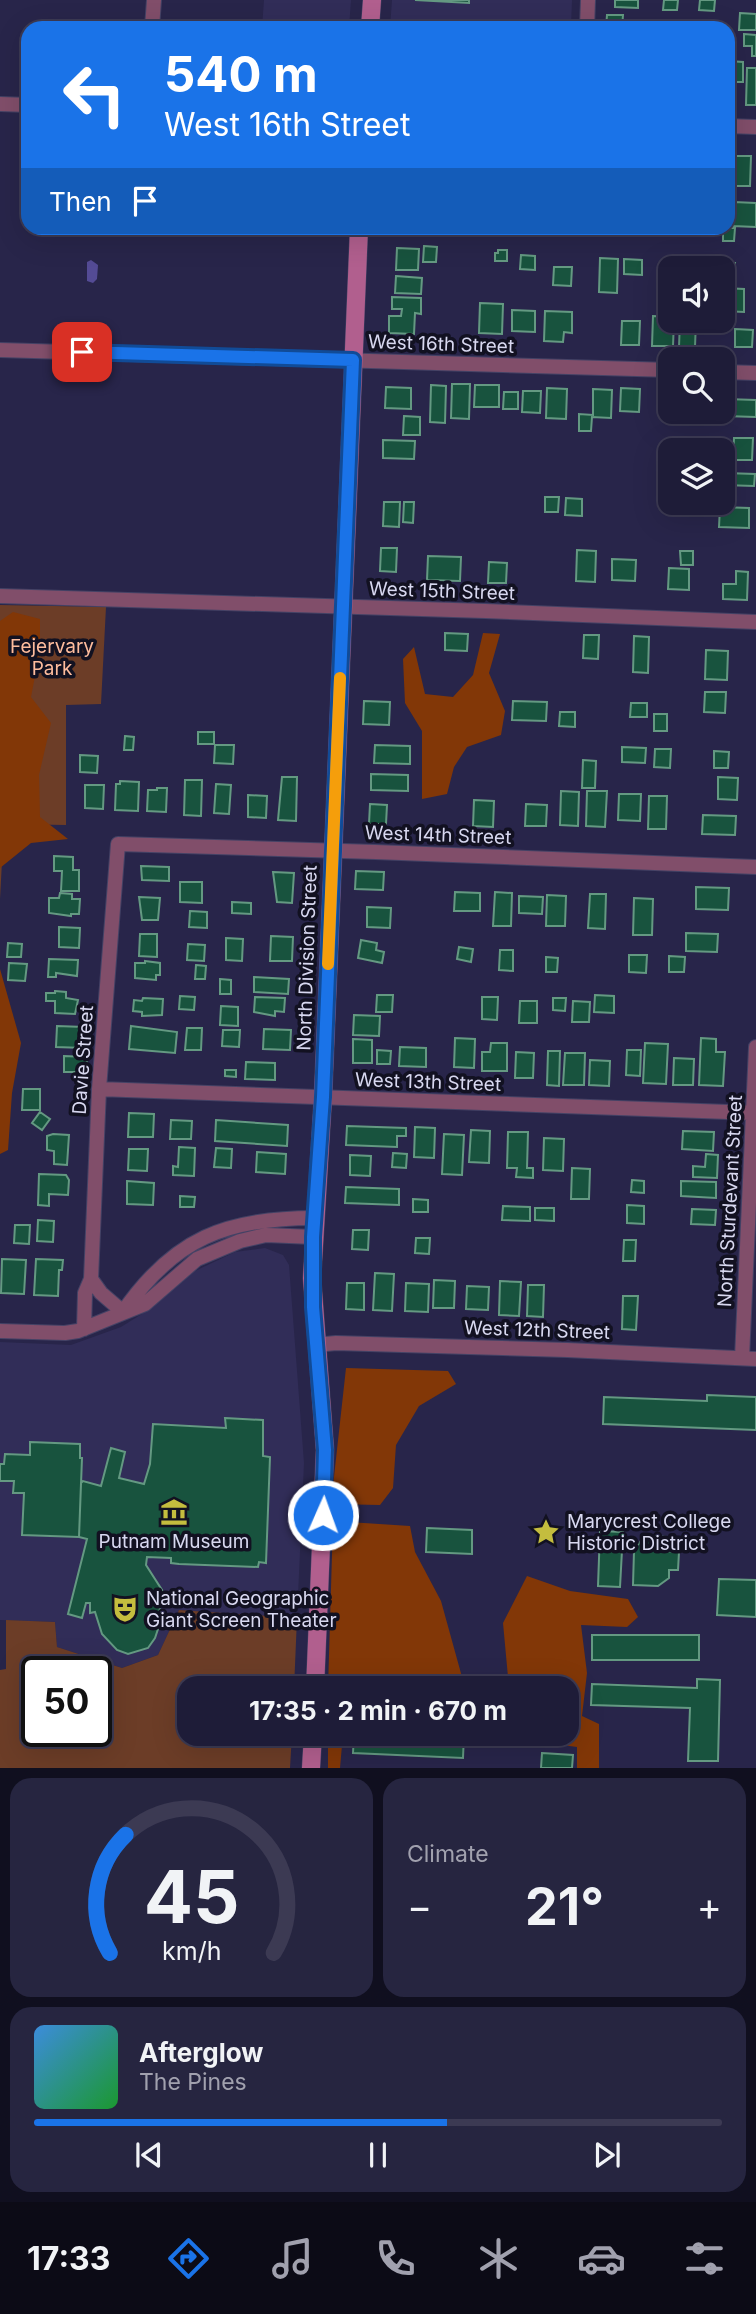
<!DOCTYPE html>
<html lang="en">
<head>
<meta charset="utf-8">
<style>
  body { margin:0; font-family:Inter,sans-serif; background:#262540; color:#f1f3f6; height:100vh; display:flex; flex-direction:column; font-size:26px; white-space:nowrap }
  * { box-sizing:border-box; margin:0 }
  p { font-size:23px; color:#a1a1ae }
  .icon { flex:none; width:38px; height:38px; fill:none; stroke:currentColor; stroke-width:2; stroke-linecap:round; stroke-linejoin:round }
  .map { position:relative; height:1768px; overflow:hidden }
  .drawer { display:flex; flex-direction:column; gap:10px; padding:10px; background:#100f1f; flex:1 }
  .drawer>* { flex:none }
  .banner { position:absolute; left:21px; top:21px; width:714px; height:214px; border-radius:21px; box-shadow:0 7px 28px #0002,0 0 0 2px #3c3a53; background:#1a73e8; color:#fff; overflow:hidden }
  .controls { position:absolute; left:658px; top:256px; display:grid; gap:14px }
  .controls a { display:grid; place-items:center; width:77px; height:77px; border-radius:14px; background:#1e1c38; box-shadow:0 7px 28px #0002,0 0 0 2px #3c3a53; font-size:35px }
  .speed { position:absolute; left:21px; top:1656px; display:flex; gap:14px; font-size:35px; font-weight:700; text-align:center }
  .speed>* { display:grid; place-content:center; width:91px; height:91px; border-radius:50%; background:#1e1c38; box-shadow:0 7px 28px #0002,0 0 0 2px #3c3a53; line-height:1 }
  .speed .limit { border:4px solid #111; border-radius:10px; background:#fff; color:#111 }
  .pin { position:absolute; display:grid; place-items:center; width:60px; height:60px; color:#fff; margin:-30px; border-radius:14px; box-shadow:0 4px 10px #0006 }
  .me { position:absolute; width:77px; margin:-38px; rotate:2deg; stroke-linejoin:round; filter:drop-shadow(0 0 5px #0008) }
  .turn { display:flex; align-items:center; gap:24px; height:147px; padding:0 28px; font-size:32px }
  .turn .icon { width:91px; height:91px; stroke-width:2.5 }
  .turn b { display:block; font-size:49px; line-height:60px }
  .then { display:flex; align-items:center; height:66px; padding:0 28px; background:#0003; gap:14px; font-size:26px }
  .big { font-size:52px; font-weight:700; line-height:1.1 }
  .drawer .tile { flex:1; display:flex; flex-direction:column; justify-content:center; gap:10px; min-width:0; padding:0 24px; border-radius:21px; background:#262540 }
  .drawer .dial { align-items:center; gap:0 }
  .dial svg { height:182px; overflow:visible; fill:none; stroke:#3c3a53; stroke-width:7; stroke-linecap:round; text-anchor:middle }
  .dial text { fill:#f1f3f6; stroke:none }
  .song { display:flex; align-items:center; gap:21px }
  .cover { width:84px; height:84px; border-radius:10px; background:linear-gradient(135deg,hsl(210 70% 55%),hsl(130 70% 35%)) }
  .played { height:7px; border-radius:4px; background:linear-gradient(90deg,#1a73e8 60%,#3c3a53 60%) }
  .keys { display:flex; justify-content:space-around; direction:ltr }
  .heat { display:flex; justify-content:space-between; align-items:center; font-size:38px; direction:ltr }
  .drawer .tiles { flex:1; display:grid; gap:10px; grid-template-columns:1fr 1fr }
  .tile:last-child { grid-column:span 2 }
  .trip { position:absolute; left:177px; top:1676px; width:402px; height:70px; border-radius:21px; background:#1e1c38; box-shadow:0 7px 28px #0002,0 0 0 2px #3c3a53; font-weight:700; line-height:70px; text-align:center }
  .tabs { display:flex; height:112px; justify-content:space-around; align-items:center; background:#0c0b16; color:#a1a1ae }
  .tabs .icon { width:49px; height:49px }
  .tabs .active { color:#1a73e8 }
  .tabs b { font-size:32px; color:#f1f3f6 }
  .map>svg:first-child { display:block }
  .built { fill:#312d58 }
  .green { fill:#6c3d27; fill-rule:evenodd }
  .forest { fill:#823707 }
  .water { fill:#544b95 }
  .building { fill:#18533e; stroke:#649982; stroke-width:2 }
  .lines { fill:none; stroke-linecap:round; stroke-linejoin:round }
  .street-casing { stroke:#444265; stroke-width:16 }
  .secondary-casing { stroke:#444265; stroke-width:19 }
  .street { stroke:#814e6a; stroke-width:14 }
  .secondary { stroke:#b15f8e; stroke-width:18 }
  .route-casing { stroke:#114b97; stroke-width:18 }
  .route { stroke:#1a73e8; stroke-width:12 }
  .slow { stroke:#f59e0b; stroke-width:12 }
  .labels { text-anchor:middle; dominant-baseline:central; stroke-width:7; stroke-linejoin:round; paint-order:stroke }
  .street-label { font-size:19px; fill:#d8d8f0; stroke:#121121 }
  .park-label { font-size:19px; fill:#febc9d; stroke:#121121 }
  .poi-label { font-size:19px; fill:#d8d8f0; stroke:#121121; text-anchor:start }
</style>
</head>
<body>
<div class="map">
<svg width="756" height="1768" viewBox="0 0 756 1768">
  <rect width="100%" height="100%" fill="#28254a"/>
  <path class="built" d="M264 0H351L349 28H262Z
    M392 0H572L571 26 478 20 477 28H390Z
    M265 1248 283 1255 289 1265 304 1463 297 1618 179 1610 158 1655 122 1668 57 1647 55 1622 0 1620V1342L71 1345 121 1327 153 1307 195 1271 235 1252Z"/>
  <path class="green" d="M0 605 106 607 101 704 66 705V825L4 824 0 899Z
    M179 1610 297 1618 294 1689H189V1734H292L290 1768H0V1670L6 1669V1620L55 1622 57 1647 122 1668 158 1655ZM37 1671H96V1731H37Z"/>
  <path class="forest" d="M13 612 40 619V650L31 697 51 723 39 775 40 817 68 839 31 843 0 868V621Z
    M483 633 500 634 489 673 505 711 501 735 467 747 454 767 447 794 422 799V731L405 703 403 659 414 647 425 694 453 697 473 675Z
    M0 969 21 1043 12 1093 8 1150 0 1154Z
    M346 1368 448 1371 456 1384 419 1406 396 1445 393 1488 380 1505 331 1504Z
    M333 1521 410 1526 415 1552 441 1601 462 1677 457 1689H328Z
    M527 1576 570 1591 628 1599 638 1617 627 1627 581 1625 587 1673 582 1716 599 1724V1768H577V1747L539 1742 533 1734H567V1689H501L508 1677 503 1623Z
    M328 1734H343L340 1768H328Z"/>
  <path class="water" d="M91 260 98 265 97 279 93 283 87 281V262Z"/>
  <path class="building" d="M415 0H469V3Z
    M615 0H638V8L615 7Z
    M664 0H678L677 10H663Z
    M700 0H715L714 11 699 10Z
    M740 13 756 14V30H739Z
    M607 15H623L622 28H606Z
    M744 34 756 35V56H752V46H744Z
    M728 61 743 62V82H728Z
    M747 68H756V105H746Z
    M732 156H751L750 186H731Z
    M734 202 756 203V227L733 226Z
    M601 228H619V233L600 232Z
    M642 228H664L663 236 642 235Z
    M674 228H689L688 236 674 235Z
    M723 228H735L734 241H723Z
    M424 246 437 247 436 262H423Z
    M397 248 419 249 418 270H396Z
    M498 250H507V261H495V253H498Z
    M521 255 535 256V270L520 269Z
    M600 258 618 259 617 293 599 292Z
    M624 259 642 260V275L624 274Z
    M718 263H735L734 279H723V268H718Z
    M554 267H572L571 286 553 285Z
    M396 276 422 278 421 294 395 293Z
    M723 288 744 289V312L723 311Z
    M392 297 421 298V314L415 313 414 334 389 333V316H401L402 309H392Z
    M480 303 503 304 502 334 479 333Z
    M512 310 535 311V332L512 331Z
    M545 311 572 312V333L564 332 563 342 544 341Z
    M653 316 670 317V320H674L673 346H652Z
    M680 320H696L695 347H679Z
    M622 321H640L639 345H621Z
    M735 329 753 330 752 347H735Z
    M452 384H470L469 419 451 418Z
    M431 385 446 386 445 423 430 422Z
    M475 385H499V407H474Z
    M386 387 411 388V409L385 408Z
    M547 388 567 389 566 419 546 418Z
    M621 388 640 389 639 412 620 411Z
    M593 389 612 390 611 418 592 417 591 431H579V414L593 415Z
    M523 391H541L540 413 522 412Z
    M504 392H518V409H503Z
    M670 395V411H690L689 422 669 421Z
    M726 399 756 400V417L725 416Z
    M404 416 420 417V435H403Z
    M734 438H753L752 460H733Z
    M383 440 415 441 414 459 383 458Z
    M723 466H726V473L755 474 754 486 723 485Z
    M545 497H559L558 512H545Z
    M566 498 582 499V516L565 515Z
    M384 502H400L399 527 383 526Z
    M404 502H414L413 523 403 522Z
    M720 507 749 508V528L719 527Z
    M381 548H397L396 572 380 571Z
    M577 550 596 551 595 582 576 581Z
    M680 551H693V565H681Z
    M428 556 461 557 460 581 427 580Z
    M612 559 636 560 635 581 612 580Z
    M489 562 507 563 506 583H488Z
    M669 568 689 569V590L668 589Z
    M736 571 748 572 747 600 723 599V584H736Z
    M445 633 468 634 467 651 445 650Z
    M584 635H599L598 659 583 658Z
    M634 636 649 637 648 673 633 672Z
    M706 650 728 651 727 680 705 679Z
    M705 692H726L725 713 704 712Z
    M364 701 390 702 389 725 363 724Z
    M513 701 547 702 546 721 512 720Z
    M631 703H647V717H630Z
    M560 712H575V727L559 726Z
    M654 714H667V731H654Z
    M198 732H214V744H198Z
    M125 736 134 737 133 750H124Z
    M215 745H234L233 764 214 763Z
    M375 745 410 746V764L374 763Z
    M622 747 646 748 645 763 622 762Z
    M655 749H671L670 768 654 767Z
    M714 751 729 752 728 768H714Z
    M80 755 98 756 97 773 80 772Z
    M583 760 596 761 595 788H582Z
    M371 774 408 775V791L371 790Z
    M282 777H297L296 821 278 820Z
    M718 777 738 778 737 800 718 799Z
    M185 780H202L201 816 184 815Z
    M120 781 139 782 138 811 115 810 116 784H120Z
    M216 784 231 785 229 814 214 813Z
    M85 785H104L103 809 85 808Z
    M157 788H167L166 812 147 811 148 790H157Z
    M561 791 579 792 578 826 560 825Z
    M587 791H607L605 827 586 826Z
    M619 794H641L640 821 618 820Z
    M248 795 267 796 266 818 248 817Z
    M649 796H667L666 829H648Z
    M474 800 494 801 493 827 473 826Z
    M370 804 387 805 386 824H369Z
    M526 804 547 805 546 826H525Z
    M703 815 736 816 735 835 702 834Z
    M54 856 73 857V870H79V891H61L62 871H54Z
    M141 866 169 867V881L142 880Z
    M356 871 384 872 383 890 355 889Z
    M273 872 294 873 292 903 277 902Z
    M180 882H202V903L180 902Z
    M696 887 729 888 728 910 696 909Z
    M455 892 480 893V911H454Z
    M495 892 512 893 511 926H493Z
    M60 893 72 894V899H80L79 914H71V916L49 913V898H59Z
    M590 894H606L605 929 588 928Z
    M547 895 566 896 565 926H546Z
    M519 896 543 897 542 914 519 913Z
    M139 897 160 898 158 920H142Z
    M634 898 653 899 652 935H633Z
    M232 902 251 903V914L232 913Z
    M367 907 391 908 390 928 367 927Z
    M190 911 207 912V928L189 927Z
    M59 927 80 928 79 948 59 947Z
    M686 933 718 934 717 952 686 951Z
    M140 934H157V957L139 956Z
    M271 936 293 937 292 961H270Z
    M226 938 243 939 242 961 226 960Z
    M361 940 377 943 376 950 384 952 382 963 358 958Z
    M8 943 22 944 21 957H7Z
    M188 944 205 945 204 961 187 960Z
    M459 947 473 949 471 962 457 959Z
    M500 950H513V971L499 970Z
    M629 955H647L646 973 629 972Z
    M669 956 685 957 684 972H669Z
    M546 957 558 958 557 972H546Z
    M49 959 78 960 77 976 56 973V977H48Z
    M145 961 160 963V975H156V980L135 978V963H145Z
    M9 963 27 964 25 981 8 980Z
    M196 965 206 966 205 979H195Z
    M254 977 289 979 288 994 254 992Z
    M220 979 231 980V994H220Z
    M55 991 66 992V998L78 1000 75 1014 55 1013V1001H46V993H55Z
    M377 995H393L392 1012H376Z
    M595 995 614 996V1013L594 1012Z
    M180 996 195 997 194 1010 179 1009Z
    M255 997 285 998 284 1012 275 1011V1016L254 1012Z
    M482 997H498L497 1020 482 1019Z
    M143 998 163 999 162 1015 142 1016V1012L133 1011 134 1000 142 1001Z
    M553 998H566L565 1011 553 1010Z
    M520 1001H537V1023H519Z
    M573 1001 590 1002 589 1022H572Z
    M221 1006 238 1007V1026L220 1025Z
    M354 1015 380 1016 379 1036 353 1035Z
    M57 1026 84 1027V1048L56 1047Z
    M131 1026 177 1032 175 1053 129 1049Z
    M187 1028H202L201 1050H185Z
    M264 1029 291 1030 290 1050 263 1049Z
    M223 1030H240L239 1047 222 1046Z
    M455 1038 475 1039 474 1068 454 1067Z
    M701 1038 716 1039V1052H725L723 1086 699 1085Z
    M353 1039 372 1040V1063H353Z
    M491 1043H507V1071H482V1052H490Z
    M645 1043 668 1044 666 1084 643 1083Z
    M400 1047 426 1048V1067L399 1066Z
    M377 1050 391 1051 390 1064H377Z
    M627 1050H641L640 1076 626 1075Z
    M548 1051H560L559 1086 547 1085Z
    M516 1052 534 1053 533 1078H515Z
    M565 1053H585L584 1085H563Z
    M64 1056 87 1057 86 1072H64Z
    M674 1058 694 1059 693 1085H673Z
    M590 1060 610 1061 609 1086 589 1085Z
    M246 1062 275 1063V1080L245 1079Z
    M225 1070H236V1077L225 1076Z
    M23 1089H40V1110H22Z
    M40 1112 50 1119 42 1130 32 1123Z
    M129 1113 154 1114 153 1137H128Z
    M171 1120 192 1121 191 1139H170Z
    M216 1120 288 1125 287 1146 215 1141Z
    M347 1126 406 1128V1136H397V1147L346 1145Z
    M415 1127 435 1128 434 1158 414 1157Z
    M471 1130 490 1131 489 1163 469 1162Z
    M683 1131 714 1132 713 1151 682 1149Z
    M508 1132H528L527 1168H533V1178L516 1177 517 1168H507Z
    M53 1134 69 1135 67 1165 54 1164V1151L47 1150V1136Z
    M444 1134 464 1135 462 1175 442 1174Z
    M544 1138 564 1139 563 1171 543 1170Z
    M179 1147 195 1148 194 1176 173 1175V1166L178 1167Z
    M216 1148 232 1149 231 1168 214 1167Z
    M129 1149H148L147 1171 128 1170Z
    M257 1152 286 1154 285 1174 256 1172Z
    M393 1153 407 1154 406 1168 392 1167Z
    M706 1154 718 1155 717 1178 693 1177V1166L705 1167Z
    M350 1155 371 1156 370 1176 350 1175Z
    M572 1168 590 1169 589 1199H571Z
    M39 1174 66 1175 69 1180 68 1195 49 1194V1206L38 1205Z
    M632 1180 644 1181V1193L631 1192Z
    M127 1181 154 1183 153 1205 127 1204Z
    M681 1181 716 1182V1198L681 1196Z
    M346 1187 399 1189V1205L345 1203Z
    M180 1196 195 1197 194 1207H180Z
    M413 1199 428 1200V1212H413Z
    M627 1205 644 1206V1224L627 1223Z
    M503 1206 530 1207V1221L502 1220Z
    M535 1208H554V1221L535 1220Z
    M692 1209 716 1210 715 1225 691 1224Z
    M38 1220 54 1221 53 1242 37 1241Z
    M15 1225H30L29 1244 14 1243Z
    M353 1230H369L368 1250 352 1249Z
    M416 1238H430L429 1254 415 1253Z
    M624 1240H636L635 1261H623Z
    M2 1259 26 1260 24 1294 1 1293Z
    M36 1259 63 1260 62 1270H59L58 1296 34 1295Z
    M375 1273 394 1274 392 1311 373 1310Z
    M434 1280 455 1281 454 1308H433Z
    M500 1281 521 1282 519 1316 499 1315Z
    M347 1283H364V1310L346 1309Z
    M406 1283 429 1284 428 1312 405 1311Z
    M528 1285H544L543 1317 527 1316Z
    M467 1286 489 1287 488 1310 466 1309Z
    M623 1296H638L636 1330 622 1329Z
    M707 1395 756 1397V1430L603 1424 604 1397 707 1401Z
    M225 1418 263 1420V1456L270 1457 266 1563 259 1562 258 1567 179 1564 171 1563V1558L147 1557 146 1565 162 1590 165 1603H160L159 1626 155 1638 148 1648 128 1654 117 1650 102 1634 95 1612 90 1613V1603H86L82 1618 68 1614 87 1539 79 1537 81 1483 83 1481 101 1486 111 1448 125 1452 119 1478 144 1484 150 1464 153 1424 226 1428Z
    M30 1442 80 1444V1458H82L79 1537 22 1535 24 1493H13L14 1481H0V1464H4L5 1454 30 1455Z
    M427 1528 472 1530V1554L426 1552Z
    M600 1531 623 1532 620 1587 598 1586Z
    M644 1536 667 1537 666 1551 679 1552 678 1570H669V1578L658 1586 633 1585 634 1551Z
    M719 1579 756 1580V1617L717 1615Z
    M592 1635H699V1660H592Z
    M697 1679 720 1680 718 1761H688L690 1708 591 1705 592 1684 697 1688Z
    M354 1734H464L463 1758 353 1753Z
    M542 1753 573 1755 572 1768H541Z"/>
  <g class="lines">
    <defs>
      <path id="street" d="M152 28 154 0
        M587 28 588 0
        M0 104 28 105
        M728 126 756 127
        M0 350 670 370
        M723 372 756 373
        M0 596 485 611 756 622
        M99 1089 756 1113
        M91 1279 101 1293 123 1312
        M123 1312C174 1238 227 1218 314 1218
        M84 1329 85 1293 91 1279 99 1089 118 844 375 852 756 867
        M0 1331 65 1333 78 1331 145 1304 197 1259 240 1241 266 1235 313 1237
        M316 1345 336 1343 567 1350 756 1359
        M742 1358 756 1047"/>
      <path id="secondary" d="M370 28 372 0
        M315 1689 325 1450 312 1278 323 1097 359 228
        M311 1768 313 1734"/>
    </defs>
    <use href="#street" class="street-casing"/>
    <use href="#secondary" class="secondary-casing"/>
    <use href="#street" class="street"/>
    <use href="#secondary" class="secondary"/>
  </g>
  <g class="lines">
    <defs>
      <path id="route" d="M82 352 353 360 323 1097 313 1237V1307L325 1450 323 1515"/>
    </defs>
    <use href="#route" class="route-casing"/>
    <use href="#route" class="route"/>
    <path class="slow" d="M328 964 340 678"/>
  </g>
  <defs>
    <symbol id="museum-bare" viewBox="-9 -9 18 18"><path d="M0-6L6-3V-2H-6V-3ZM-5-1h2V3h-2ZM-1-1h2V3h-2ZM3-1h2V3H3ZM-6 4H6V6H-6Z" fill="#c4bd3e" stroke="#121121" stroke-width="2.5" paint-order="stroke"/></symbol>
    <symbol id="sight-bare" viewBox="-9 -9 18 18"><path d="M0-6L1.8-2.2L6-1.7L2.9 1.2L3.7 5.4L0 3.3L-3.7 5.4L-2.9 1.2L-6-1.7L-1.8-2.2Z" fill="#c4bd3e" stroke="#121121" stroke-width="2.5" paint-order="stroke"/></symbol>
    <symbol id="theatre-bare" viewBox="-9 -9 18 18"><path d="M-5-5.5Q0-4 5-5.5V0Q5 5 0 6Q-5 5-5 0ZM-3.3-2.5H-1v1.5H-3.3ZM1-2.5H3.3v1.5H1ZM-2.8 1Q0 5.5 2.8 1Z" fill="#c4bd3e" stroke="#121121" stroke-width="2.5" paint-order="stroke"/></symbol>
  </defs>
  <g fill-rule="evenodd">
    <use href="#museum-bare" x="155" y="1493" width="38" height="38"/>
    <use href="#sight-bare" x="527" y="1513" width="38" height="38"/>
    <use href="#theatre-bare" x="106" y="1590" width="38" height="38"/>
  </g>
  <g class="labels">
    <g class="street-label">
      <text transform="translate(441 344) rotate(2)">West 16th Street</text>
      <text transform="translate(442 591) rotate(2)">West 15th Street</text>
      <text transform="translate(438 835) rotate(2)">West 14th Street</text>
      <text transform="translate(307 958) rotate(-88)">North Division Street</text>
      <text transform="translate(83 1060) rotate(-86)">Davie Street</text>
      <text transform="translate(428 1082) rotate(2)">West 13th Street</text>
      <text transform="translate(730 1201) rotate(-87)">North Sturdevant Street</text>
      <text transform="translate(537 1330) rotate(2)">West 12th Street</text>
    </g>
    <g class="park-label">
      <text x="52" y="646">Fejervary<tspan x="52" dy="22">Park</tspan></text>
    </g>
    <g class="poi-label">
      <text x="567" y="1521">Marycrest College<tspan x="567" dy="22">Historic District</tspan></text>
      <text x="174" y="1541" text-anchor="middle">Putnam Museum</text>
      <text x="146" y="1598">National Geographic<tspan x="146" dy="22">Giant Screen Theater</tspan></text>
    </g>
  </g>
</svg>
<div class="controls">
<a><svg class="icon" aria-label="sound" viewBox="0 0 24 24"><path d="M4 9h4l5-4v14l-5-4H4zM17 9q2 3 0 6"/></svg></a>
<a><svg class="icon" aria-label="search" viewBox="0 0 24 24"><circle cx="10" cy="10" r="6"/><path d="M15 15l6 6"/></svg></a>
<a><svg class="icon" aria-label="layers" viewBox="0 0 24 24"><path d="M12 4l9 5-9 5-9-5zM3 14l9 5 9-5"/></svg></a>
</div>
<div class="speed"><div class="limit">50</div></div>
<div class="pin" style="left:82px;top:352px;background:#d93025"><svg class="icon" aria-label="arrive" viewBox="0 0 24 24"><path d="M6 21V4h12l-3 4 3 4H6"/></svg></div>
<svg class="me" style="left:323px;top:1515px" viewBox="-20 -20 40 40"><circle r="17" fill="#1a73e8" stroke="#fff" stroke-width="3"/><path d="M0-11L8 9 0 5-8 9z" fill="#fff"/></svg>
<div class="trip">17:35 · 2 min · 670 m</div>
<div class="banner">
<div class="turn"><svg class="icon" aria-label="left" viewBox="0 0 24 24"><path d="M17 20v-9H6M10 6l-5 5 5 5"/></svg><div><b>540 m</b>West 16th Street</div></div>
<div class="then">Then<svg class="icon" aria-label="arrive" viewBox="0 0 24 24"><path d="M6 21V4h12l-3 4 3 4H6"/></svg></div>
</div>
</div>
<section class="drawer">
<div class="tiles">
<div class="tile dial"><svg viewBox="0 0 100 80">
<path d="M14 69A42 42 0 1 1 86 69"/>
<path d="M14 69A42 42 0 0 1 21 17" stroke="#1a73e8"/>
<text x="50" y="56" font-size="32" font-weight="700">45</text>
<text x="50" y="72" font-size="11">km/h</text>
</svg></div>
<div class="tile"><p>Climate</p>
<div class="heat"><a>−</a><b class="big">21°</b><a>+</a></div>
</div>
<div class="tile">
<div class="song"><i class="cover"></i><div><b>Afterglow</b><p>The Pines</p></div></div>
<div class="played"></div>
<div class="keys"><svg class="icon" aria-label="previous" viewBox="0 0 24 24"><path d="M18 5L8 12l10 7zM5 5v14"/></svg><svg class="icon" aria-label="pause" viewBox="0 0 24 24"><path d="M8 5v14M16 5v14"/></svg><svg class="icon" aria-label="next" viewBox="0 0 24 24"><path d="M6 5l10 7-10 7zM19 5v14"/></svg></div>
</div>
</div>
</section>
<nav class="tabs">
<b>17:33</b>
<svg class="icon active" aria-label="directions" viewBox="0 0 24 24"><path d="M12 3l9 9-9 9-9-9zM9 14v-3h6M13 9l2 2-2 2"/></svg>
<svg class="icon" aria-label="music" viewBox="0 0 24 24"><path d="M9 18V5l10-2v13"/><circle cx="6" cy="18" r="3"/><circle cx="16" cy="16" r="3"/></svg>
<svg class="icon" aria-label="phone" viewBox="0 0 24 24"><path d="M5 4h4l2 5-3 2q2 4 5 5l2-3 5 2v4C11 20 4 13 5 4z"/></svg>
<svg class="icon" aria-label="climate" viewBox="0 0 24 24"><path d="M12 3v18M4 7l16 10M4 17L20 7"/></svg>
<svg class="icon" aria-label="car" viewBox="0 0 24 24"><path d="M5 17H2v-5l4-1 3-4h7l3 4 3 1v5h-3M9 17h6M6 11h13"/><circle cx="7" cy="17" r="2"/><circle cx="17" cy="17" r="2"/></svg>
<svg class="icon" aria-label="filters" viewBox="0 0 24 24"><path d="M4 7h16M4 17h16"/><circle cx="9" cy="7" r="2"/><circle cx="15" cy="17" r="2"/></svg>
</nav>
</body>
</html>
